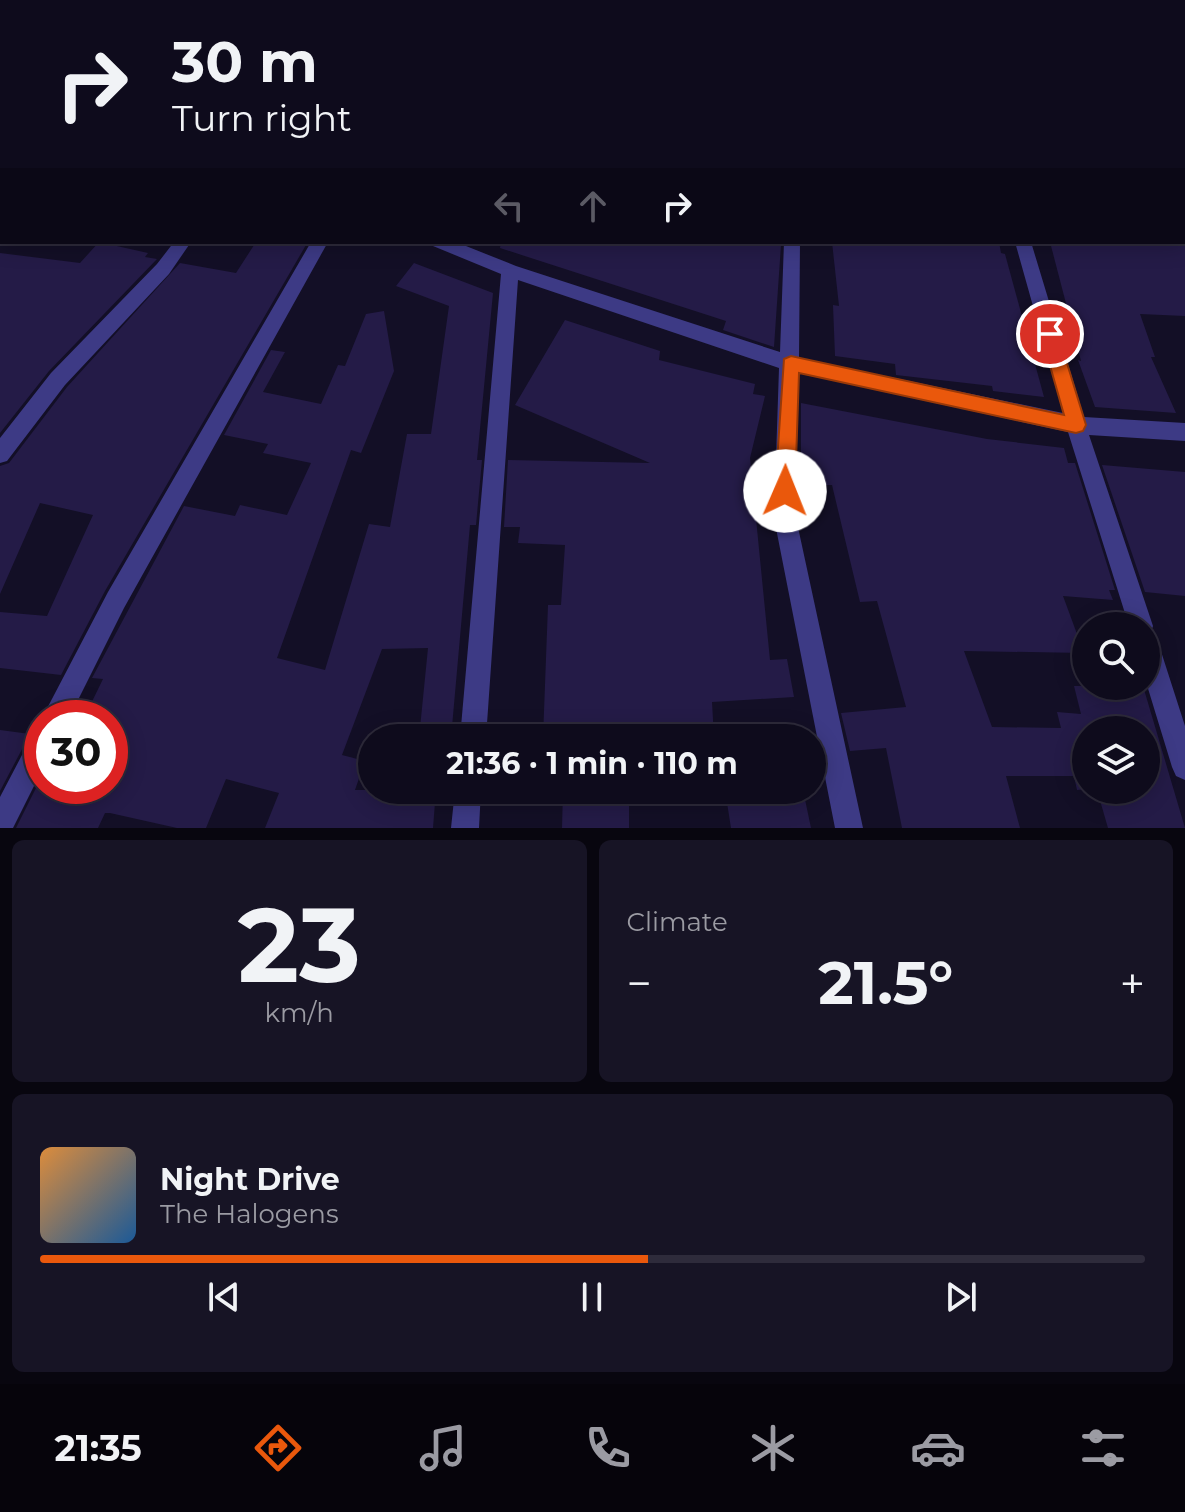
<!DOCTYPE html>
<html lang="en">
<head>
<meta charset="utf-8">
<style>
  body { margin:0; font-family:Montserrat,sans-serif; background:#171425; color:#f1f3f6; height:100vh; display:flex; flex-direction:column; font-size:30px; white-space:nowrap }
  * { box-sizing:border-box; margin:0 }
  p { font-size:26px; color:#9b9ba3 }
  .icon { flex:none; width:44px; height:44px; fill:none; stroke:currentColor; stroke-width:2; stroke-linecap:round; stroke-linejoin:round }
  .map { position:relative; height:828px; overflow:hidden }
  .details { display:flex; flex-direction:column; gap:12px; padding:12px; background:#08060f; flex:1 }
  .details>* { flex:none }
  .top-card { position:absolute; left:0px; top:0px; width:1186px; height:244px; box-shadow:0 4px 20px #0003,0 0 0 2px #2e2b3b; background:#0e0b1c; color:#f1f3f6; overflow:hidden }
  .controls { position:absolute; left:1072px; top:612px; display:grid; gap:16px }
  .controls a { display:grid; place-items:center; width:88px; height:88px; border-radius:50%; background:#0e0b1c; box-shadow:0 4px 20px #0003,0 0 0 2px #2e2b3b; font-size:40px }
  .speed { position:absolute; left:24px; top:700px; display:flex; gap:16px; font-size:40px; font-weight:700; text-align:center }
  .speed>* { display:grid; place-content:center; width:104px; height:104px; border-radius:50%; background:#0e0b1c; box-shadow:0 4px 20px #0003,0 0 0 2px #2e2b3b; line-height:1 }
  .speed .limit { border:12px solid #d22; background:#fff; color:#111 }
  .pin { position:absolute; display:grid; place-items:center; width:68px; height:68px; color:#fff; margin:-34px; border:4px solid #fff; border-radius:50%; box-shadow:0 2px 8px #0007 }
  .me { position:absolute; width:88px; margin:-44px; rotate:1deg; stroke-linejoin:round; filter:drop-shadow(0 0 6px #0008) }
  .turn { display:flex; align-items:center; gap:28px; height:168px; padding:0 40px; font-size:36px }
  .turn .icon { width:104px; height:104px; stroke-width:2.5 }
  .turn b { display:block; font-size:56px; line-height:68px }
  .lanes { display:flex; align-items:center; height:76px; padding:0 40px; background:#0003; justify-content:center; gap:40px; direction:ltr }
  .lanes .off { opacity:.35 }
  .big { font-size:60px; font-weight:700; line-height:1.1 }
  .details .tile { flex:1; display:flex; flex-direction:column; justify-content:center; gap:12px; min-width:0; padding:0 28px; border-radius:12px; background:#171425 }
  .details .dial { align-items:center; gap:0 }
  .dial b { font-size:104px; line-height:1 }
  .song { display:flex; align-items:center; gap:24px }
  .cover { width:96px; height:96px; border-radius:12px; background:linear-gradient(135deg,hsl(30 70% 55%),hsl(210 70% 35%)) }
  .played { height:8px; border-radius:4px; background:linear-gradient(90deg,#ea580c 55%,#2e2b3b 55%) }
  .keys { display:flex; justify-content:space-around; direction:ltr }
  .heat { display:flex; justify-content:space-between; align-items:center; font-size:44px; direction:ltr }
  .details .tiles { flex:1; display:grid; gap:12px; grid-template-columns:1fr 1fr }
  .tile:last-child { grid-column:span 2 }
  .trip { position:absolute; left:358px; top:724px; width:468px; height:80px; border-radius:40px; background:#0e0b1c; box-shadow:0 4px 20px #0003,0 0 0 2px #2e2b3b; font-weight:700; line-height:80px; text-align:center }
  .dock { display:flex; height:128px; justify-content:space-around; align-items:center; background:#06040b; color:#9b9ba3 }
  .dock .icon { width:56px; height:56px }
  .dock .active { color:#ea580c }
  .dock b { font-size:36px; color:#f1f3f6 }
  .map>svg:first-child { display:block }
  .building { fill:#241b47 }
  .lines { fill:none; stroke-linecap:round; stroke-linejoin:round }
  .path { stroke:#2fb8b0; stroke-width:4; stroke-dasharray:3 4; stroke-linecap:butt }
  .minor { fill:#3d3a85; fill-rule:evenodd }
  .route { fill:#ea580c; stroke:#983908; stroke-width:2 }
</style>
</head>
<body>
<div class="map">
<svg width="1185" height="828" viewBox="0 0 1185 828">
  <rect width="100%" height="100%" fill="#130f26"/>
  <path class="building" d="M99 242 148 253 145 257 157 259 49 371 0 433V253L80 263Z
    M256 242 306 245 105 591 61 675 0 668V612L47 616 93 515 40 503 0 594V466L9 463 67 387 180 263 236 273Z
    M501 242H752L781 245 774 347 723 330 726 321 500 248Z
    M832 242H999L1001 253 1005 254 1044 397 993 391 992 386 896 375 895 364 835 356 833 305 839 306Z
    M1050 242H1185V316L1140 314 1155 357H1151L1176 413 1095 407 1078 360 1081 361Z
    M414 263 493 293 477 460H482L476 525H470L451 738H419L428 648 382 649 342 755 365 761 355 790H436L433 828H265L279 793 226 779 206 828H177L110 813H105L98 828H16L37 786H110V718H84L103 679 92 678 184 506 235 516 240 505 287 515 311 463 263 453 268 444 224 435 271 350 285 352 263 392 321 404 338 365 345 366 366 314 384 311 394 371 361 453 351 450 277 658 325 670 369 524 390 527 407 434H431L449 306 396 286Z
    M565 320 660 351 659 360 755 384 753 394 765 396 750 458 770 660 787 659 794 697 712 702 714 738H543L548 605H561L565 545 518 543 520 527H504L508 460 650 463 515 405Z
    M801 403 987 439 1064 448 1068 463H1075L1115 590H1109L1113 600 1063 596 1084 653 964 651 992 727 1061 728 1057 712 1081 714 1074 686H1143L1185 828H1108L1097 790H1146V730H1086V789L1077 790 1074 776H1006L1020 828H902L886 748 850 751 841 713 906 707 877 601 860 602 832 485H801Z
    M1102 465 1185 472V596L1145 592Z
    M0 730 30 734 0 791Z
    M563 790H629V828H562Z
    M725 790H803L811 828H731Z"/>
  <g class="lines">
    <path class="path" d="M657 0 660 2
      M725 0 729 2"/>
    <path class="minor" d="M0 142H2V152H0Z
      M1184 154H1185V164H1184Z
      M1184 186 1185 187V200L1184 199Z
      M2 193V207L0 208V194Z
      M174 242H191L169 274 65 385 7 461 0 463V438L51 373 157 264Z
      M311 242H328L124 608 69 718H42L108 592Z
      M431 242H456L516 266 780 352 784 242H800L799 358 1063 413 1015 242H1031L1084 417 1185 423V441L1089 435 1153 626 1151 632 1158 642 1185 726V780L1176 776 1172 767 1146 682V626H1129L1068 432 798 373 796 518 863 828H835L774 518 779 368 518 280 486 738H460L501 274 433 246Z
      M42 730V770L13 828H0V797L33 734Z
      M455 790H481L479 828H451Z"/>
  </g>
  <path class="route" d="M1050 327 1058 334 1086 425 1083 431 1076 433 799 373 795 491 792 497H778L775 491 784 359 791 356 1064 415 1041 334Z"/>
</svg>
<div class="controls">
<a><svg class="icon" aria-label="search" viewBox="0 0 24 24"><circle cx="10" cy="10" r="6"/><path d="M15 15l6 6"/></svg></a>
<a><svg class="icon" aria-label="layers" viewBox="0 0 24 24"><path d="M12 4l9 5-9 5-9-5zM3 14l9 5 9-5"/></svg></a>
</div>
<div class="speed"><div class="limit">30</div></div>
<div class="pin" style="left:1050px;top:334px;background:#d93025"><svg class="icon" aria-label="arrive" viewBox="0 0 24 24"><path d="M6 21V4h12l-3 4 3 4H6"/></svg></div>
<svg class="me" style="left:785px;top:491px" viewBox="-20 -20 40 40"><circle r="19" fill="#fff"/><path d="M0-13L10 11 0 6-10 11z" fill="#ea580c"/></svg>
<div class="trip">21:36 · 1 min · 110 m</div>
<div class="top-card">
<div class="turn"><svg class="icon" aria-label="right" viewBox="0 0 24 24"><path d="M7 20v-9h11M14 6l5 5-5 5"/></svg><div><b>30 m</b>Turn right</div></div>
<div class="lanes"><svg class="icon off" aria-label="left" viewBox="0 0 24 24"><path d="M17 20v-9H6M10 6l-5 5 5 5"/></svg><svg class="icon off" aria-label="ahead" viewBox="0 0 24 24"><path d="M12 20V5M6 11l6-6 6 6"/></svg><svg class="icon" aria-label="right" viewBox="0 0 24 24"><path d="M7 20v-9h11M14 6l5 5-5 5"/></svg></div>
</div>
</div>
<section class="details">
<div class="tiles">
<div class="tile dial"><b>23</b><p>km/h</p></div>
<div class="tile"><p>Climate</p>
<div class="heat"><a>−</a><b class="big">21.5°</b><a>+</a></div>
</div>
<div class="tile">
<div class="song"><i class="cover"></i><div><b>Night Drive</b><p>The Halogens</p></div></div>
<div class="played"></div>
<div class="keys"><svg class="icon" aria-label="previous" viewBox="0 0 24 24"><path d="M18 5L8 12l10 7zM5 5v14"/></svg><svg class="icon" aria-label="pause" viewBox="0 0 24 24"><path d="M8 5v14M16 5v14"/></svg><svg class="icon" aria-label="next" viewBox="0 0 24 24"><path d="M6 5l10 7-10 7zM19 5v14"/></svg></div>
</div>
</div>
</section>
<nav class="dock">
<b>21:35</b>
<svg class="icon active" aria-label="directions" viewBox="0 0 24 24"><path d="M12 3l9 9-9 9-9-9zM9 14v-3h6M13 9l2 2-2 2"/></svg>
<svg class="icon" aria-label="music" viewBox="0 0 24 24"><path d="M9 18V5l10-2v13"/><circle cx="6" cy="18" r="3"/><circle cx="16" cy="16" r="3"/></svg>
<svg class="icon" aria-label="phone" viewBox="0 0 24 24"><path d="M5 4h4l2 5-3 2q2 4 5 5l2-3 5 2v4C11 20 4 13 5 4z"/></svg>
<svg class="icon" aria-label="climate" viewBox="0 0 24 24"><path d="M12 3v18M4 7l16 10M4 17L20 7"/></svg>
<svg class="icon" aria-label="car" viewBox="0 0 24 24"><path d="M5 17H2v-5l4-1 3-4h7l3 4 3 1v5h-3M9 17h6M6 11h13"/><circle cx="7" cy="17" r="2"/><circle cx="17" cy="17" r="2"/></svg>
<svg class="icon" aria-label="filters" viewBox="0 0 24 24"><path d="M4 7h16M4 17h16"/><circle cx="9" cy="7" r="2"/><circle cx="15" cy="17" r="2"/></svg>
</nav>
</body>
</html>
